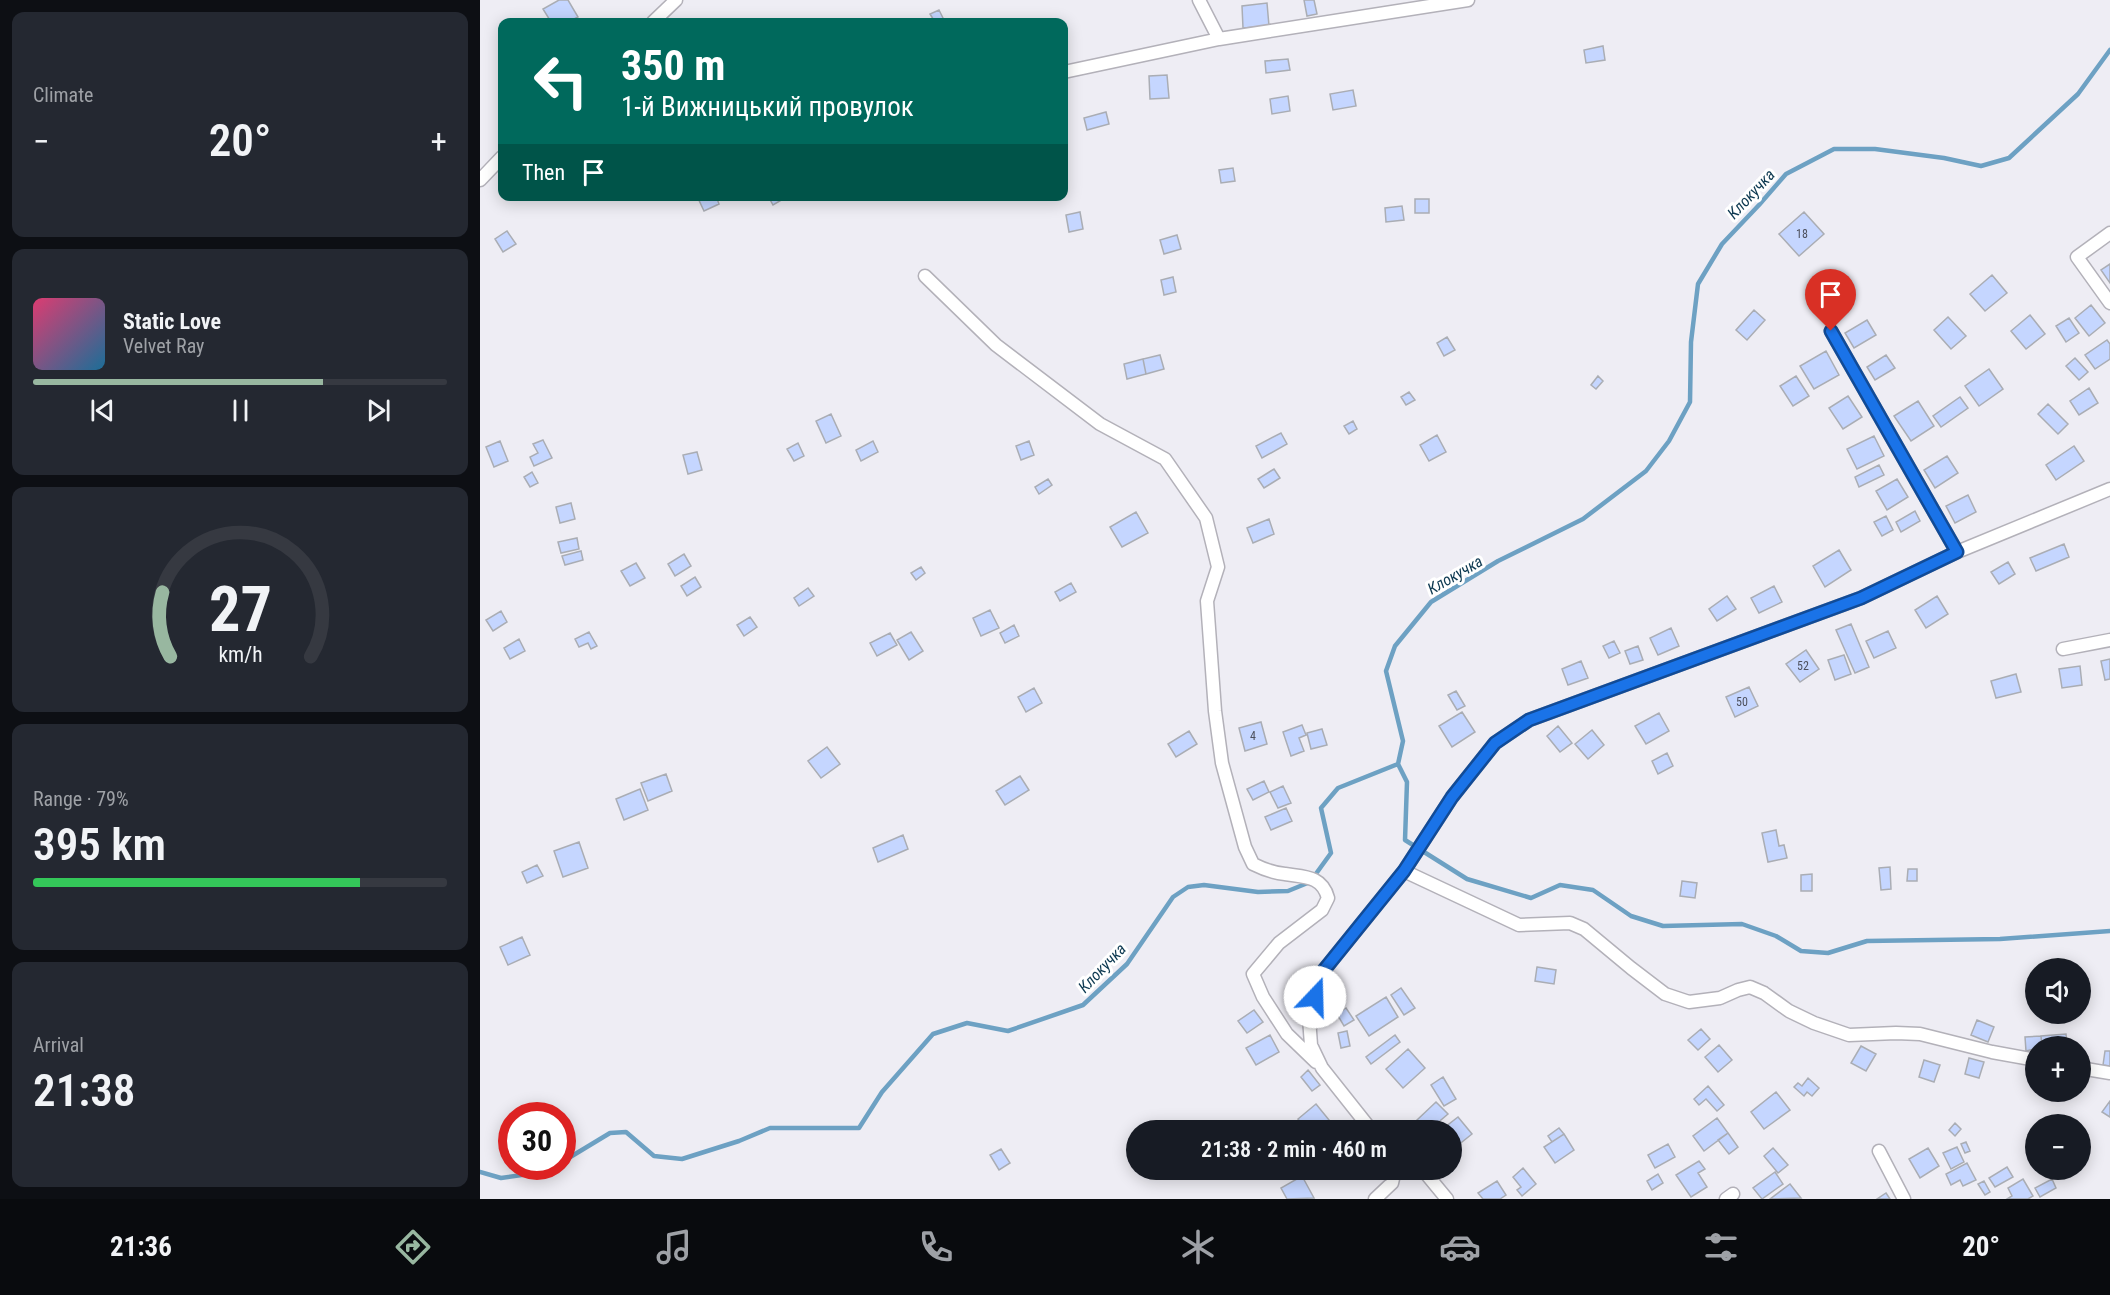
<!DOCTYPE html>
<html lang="en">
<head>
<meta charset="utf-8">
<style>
  body { margin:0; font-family:"Roboto Condensed",sans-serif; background:#242831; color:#f1f3f6; height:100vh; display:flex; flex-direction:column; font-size:22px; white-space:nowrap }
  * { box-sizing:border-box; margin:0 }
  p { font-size:20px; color:#9ea1a6 }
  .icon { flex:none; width:33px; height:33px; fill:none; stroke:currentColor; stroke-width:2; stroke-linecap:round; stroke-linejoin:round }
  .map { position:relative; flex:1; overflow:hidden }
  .details { display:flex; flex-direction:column; gap:12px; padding:12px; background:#0d0f14; width:480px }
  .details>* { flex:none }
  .banner { position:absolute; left:18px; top:18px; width:570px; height:183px; border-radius:12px; box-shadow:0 3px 15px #0003; background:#00695c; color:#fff; overflow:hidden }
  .tools { position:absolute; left:1545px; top:958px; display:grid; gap:12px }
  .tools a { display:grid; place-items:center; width:66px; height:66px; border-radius:50%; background:#171b24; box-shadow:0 3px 15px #0003; font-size:30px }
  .speed { position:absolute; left:18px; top:1102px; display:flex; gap:12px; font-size:30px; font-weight:700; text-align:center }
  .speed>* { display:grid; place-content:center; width:78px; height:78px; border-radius:50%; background:#171b24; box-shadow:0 3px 15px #0003; line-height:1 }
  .speed .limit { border:9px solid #d22; background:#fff; color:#111 }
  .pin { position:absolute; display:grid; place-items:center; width:51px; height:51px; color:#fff; margin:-62px -26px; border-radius:50% 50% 50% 0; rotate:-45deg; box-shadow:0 0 6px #0007 }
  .pin .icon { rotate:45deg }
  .me { position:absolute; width:66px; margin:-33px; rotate:21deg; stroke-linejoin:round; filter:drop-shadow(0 0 4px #0008) }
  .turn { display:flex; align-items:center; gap:21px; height:126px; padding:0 24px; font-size:27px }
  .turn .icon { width:78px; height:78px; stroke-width:2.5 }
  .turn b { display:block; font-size:42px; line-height:51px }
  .then { display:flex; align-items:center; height:57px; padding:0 24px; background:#0003; gap:12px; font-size:22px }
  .big { font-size:45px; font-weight:600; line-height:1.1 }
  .details .widget { flex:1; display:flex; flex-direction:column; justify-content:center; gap:9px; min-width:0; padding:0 21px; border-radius:12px; background:#242831 }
  .details .dial { align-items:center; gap:0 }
  .dial svg { height:156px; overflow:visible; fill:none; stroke:#363941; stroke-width:7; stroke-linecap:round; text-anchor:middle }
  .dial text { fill:#f1f3f6; stroke:none }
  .song { display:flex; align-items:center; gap:18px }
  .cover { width:72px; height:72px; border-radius:9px; background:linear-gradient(135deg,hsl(340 70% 55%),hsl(200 70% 35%)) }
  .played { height:6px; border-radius:3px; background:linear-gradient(90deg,#98b7a0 70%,#363941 70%) }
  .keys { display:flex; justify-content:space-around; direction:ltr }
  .heat { display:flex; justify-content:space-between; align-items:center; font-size:33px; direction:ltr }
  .charge { height:9px; border-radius:4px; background:linear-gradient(90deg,#34c759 79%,#363941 0) }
  .trip { position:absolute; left:646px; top:1120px; width:336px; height:60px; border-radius:30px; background:#171b24; box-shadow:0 3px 15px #0003; font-weight:600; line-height:60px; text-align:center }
  .tab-bar { display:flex; height:96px; justify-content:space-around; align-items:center; background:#090b0e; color:#9ea1a6 }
  .tab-bar .icon { width:42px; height:42px }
  .tab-bar .current { color:#98b7a0 }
  .tab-bar b { font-size:27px; color:#f1f3f6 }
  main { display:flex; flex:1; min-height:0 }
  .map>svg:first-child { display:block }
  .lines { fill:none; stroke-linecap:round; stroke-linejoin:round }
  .stream { stroke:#6da1c3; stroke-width:4.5 }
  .building { fill:#c5d6ff; stroke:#aaadb4; stroke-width:1.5 }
  .minor-casing { stroke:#b3b1b9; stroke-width:15 }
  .minor { stroke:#fff; stroke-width:12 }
  .route-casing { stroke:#114b97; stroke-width:15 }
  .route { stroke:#1a73e8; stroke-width:10 }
  .labels { text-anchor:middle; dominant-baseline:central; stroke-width:6; stroke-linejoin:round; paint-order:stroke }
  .number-label { font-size:12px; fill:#4d505d }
  .water-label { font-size:16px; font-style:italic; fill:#0c3850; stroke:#fff }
</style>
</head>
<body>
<main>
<section class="details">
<div class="widget"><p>Climate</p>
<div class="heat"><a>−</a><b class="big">20°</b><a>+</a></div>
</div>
<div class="widget">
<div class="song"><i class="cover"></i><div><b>Static Love</b><p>Velvet Ray</p></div></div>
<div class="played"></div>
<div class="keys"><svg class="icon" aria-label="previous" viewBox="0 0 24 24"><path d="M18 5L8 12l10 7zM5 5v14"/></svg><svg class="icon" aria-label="pause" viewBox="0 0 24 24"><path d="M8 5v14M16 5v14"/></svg><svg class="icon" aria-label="next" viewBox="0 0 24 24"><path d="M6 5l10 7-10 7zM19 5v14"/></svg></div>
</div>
<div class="widget dial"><svg viewBox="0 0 100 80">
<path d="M14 69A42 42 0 1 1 86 69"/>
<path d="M14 69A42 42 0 0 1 10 36" stroke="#98b7a0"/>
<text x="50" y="56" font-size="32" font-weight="700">27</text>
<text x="50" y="72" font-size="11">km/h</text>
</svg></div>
<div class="widget"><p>Range · 79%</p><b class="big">395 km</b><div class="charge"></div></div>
<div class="widget"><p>Arrival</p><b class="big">21:38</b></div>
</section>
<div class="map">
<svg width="1630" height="1199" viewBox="0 0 1630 1199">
  <rect width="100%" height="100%" fill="#eeedf4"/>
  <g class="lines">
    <path class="stream" d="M918 764 927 782 925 840 987 879 1051 898 1080 885 1113 890 1151 916 1183 926 1262 924 1296 936 1321 951 1348 953 1387 941 1520 939 1630 931
      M82 1162 130 1133 146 1132 174 1156 202 1159 259 1141 290 1128H379L402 1092 453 1034 487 1023 528 1031 603 1005 647 964 693 897 708 887 724 885 778 892 808 891 830 882 851 853 841 808 858 788 918 764 923 741 906 671 915 646 951 602 1018 561 1103 519 1166 471 1189 441 1210 402 1211 342 1218 284 1242 244 1279 205 1306 174 1354 149H1395L1464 158 1501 166 1529 158 1598 94 1630 50
      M0 1172 21 1178 69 1171 75 1167"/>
  </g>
  <path class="building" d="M79 0H88L98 17 88 22H71L63 9Z
    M824 0H834L837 14 827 16Z
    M787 3 789 26 763 28 762 6Z
    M459 10 465 22H455L450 14Z
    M1123 46 1125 60 1106 63 1104 50Z
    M808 59 810 70 786 73 785 61Z
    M687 75 689 98 670 99 669 76Z
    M873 90 876 106 853 110 850 94Z
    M808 96 810 111 792 114 790 99Z
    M626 112 629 124 607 130 604 118Z
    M753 168 755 181 741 183 739 170Z
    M217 196H236L239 204 224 211Z
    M288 196H304L305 198 293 205Z
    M935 199H949V213H935Z
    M922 206 924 220 906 222 905 208Z
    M600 212 603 229 589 232 586 215Z
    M1324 212 1344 234 1319 256 1299 234Z
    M27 231 36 244 23 252 15 239Z
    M697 235 701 249 684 254 680 240Z
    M1630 264V283L1621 270Z
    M1512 275 1527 293 1505 311 1490 294Z
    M693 277 696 292 684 295 681 280Z
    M1611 305 1625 323 1609 336 1595 318Z
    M1274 310 1285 320 1267 340 1256 330Z
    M1550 315 1565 334 1546 349 1531 331Z
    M1468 317 1486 336 1471 349 1454 330Z
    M1589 318 1599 333 1586 342 1576 326Z
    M1387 320 1396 335 1374 348 1365 333Z
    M967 337 975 350 964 356 957 343Z
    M1627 340 1630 344V359L1615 369 1605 355Z
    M1346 351 1359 375 1334 389 1320 366Z
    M680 355 684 369 666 374 663 359Z
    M1406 355 1415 368 1395 380 1387 367Z
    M1595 358 1608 372 1599 380 1586 366Z
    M663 359 666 374 647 379 644 364Z
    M1509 369 1523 389 1499 406 1485 386Z
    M1118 376 1123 381 1116 389 1111 385Z
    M1316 376 1329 396 1313 406 1300 386Z
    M1609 388 1618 403 1599 415 1590 401Z
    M929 392 935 400 926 405 921 397Z
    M1368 396 1382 417 1363 429 1349 408Z
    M1480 397 1488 408 1461 427 1453 416Z
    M1438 401 1454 426 1431 441 1414 416Z
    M1568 404 1588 424 1578 434 1558 414Z
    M351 414 361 436 346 443 336 421Z
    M873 421 877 429 869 434 864 426Z
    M801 433 807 444 782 458 776 446Z
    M957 435 966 452 949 461 940 445Z
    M1394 436 1404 456 1377 469 1367 449Z
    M63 440 72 458 54 466 50 457 58 453 53 444Z
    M20 441 28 461 14 467 6 447Z
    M393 441 398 452 381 461 376 450Z
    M549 441 554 455 541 460 536 446Z
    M318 443 324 456 314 461 307 449Z
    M1594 446 1604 461 1576 480 1566 465Z
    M217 452 222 470 208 474 203 455Z
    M1467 456 1478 473 1455 488 1444 470Z
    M1399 465 1404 475 1379 487 1375 477Z
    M794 469 800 478 784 488 778 479Z
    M52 472 58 483 50 487 44 477Z
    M568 479 572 485 559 494 555 487Z
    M1417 479 1428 497 1407 510 1396 491Z
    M1488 495 1496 512 1475 523 1466 506Z
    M91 503 95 519 80 523 76 507Z
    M1435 511 1440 521 1421 532 1416 522Z
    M656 512 668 533 642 547 630 527Z
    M1406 516 1413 530 1402 536 1394 522Z
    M789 519 794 534 773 543 767 528Z
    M97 538 99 549 81 553 78 542Z
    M1584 544 1589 557 1556 571 1550 558Z
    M1359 550 1371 570 1345 587 1333 566Z
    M101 551 103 560 85 565 82 556Z
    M204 554 211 566 195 576 188 564Z
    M1528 562 1535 574 1519 584 1511 572Z
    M156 563 165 578 150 586 141 571Z
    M441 567 445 573 436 580 431 573Z
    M215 577 221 587 207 596 201 586Z
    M591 583 596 592 580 601 575 592Z
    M1294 586 1302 602 1279 613 1271 598Z
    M328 588 334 596 319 606 314 598Z
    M1247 596 1256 609 1237 621 1229 609Z
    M1457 596 1468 614 1446 628 1435 610Z
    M510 610 519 628 501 636 493 618Z
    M21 611 27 622 13 631 6 620Z
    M270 617 277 627 264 636 257 625Z
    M1371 624 1389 667 1375 673 1356 630Z
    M534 625 539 636 525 643 520 633Z
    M1191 628 1199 646 1178 655 1170 638Z
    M1408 631 1416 648 1394 658 1386 641Z
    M109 632 117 646 111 649 108 643 99 647 95 639Z
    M431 632 443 651 429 660 417 640Z
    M410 633 417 645 397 656 390 643Z
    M39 639 45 651 30 659 24 648Z
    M1134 641 1140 653 1129 658 1123 646Z
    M1158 646 1163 660 1150 664 1145 651Z
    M1326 650 1339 669 1320 682 1306 664Z
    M1364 655 1371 674 1355 680 1348 660Z
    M1630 659V679L1625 680 1621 661Z
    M1101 661 1108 678 1088 685 1082 669Z
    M1600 666 1602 685 1582 688 1579 669Z
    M1536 674 1541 692 1516 698 1511 681Z
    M1269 687 1278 706 1255 717 1246 697Z
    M554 688 562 703 546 712 538 697Z
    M976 691 985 706 977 710 968 695Z
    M982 712 995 732 972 747 959 726Z
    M1179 713 1189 731 1166 744 1155 726Z
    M781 722 787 744 765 751 759 728Z
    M822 725 826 735 819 738 824 751 811 756 803 732Z
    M1078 726 1092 743 1080 752 1067 736Z
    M842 729 847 745 831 749 827 733Z
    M1112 730 1124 745 1108 759 1095 744Z
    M709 731 717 744 696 757 688 744Z
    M347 747 360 764 341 778 328 761Z
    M1187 753 1193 766 1178 774 1172 761Z
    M186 774 192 791 168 801 161 783Z
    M540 776 549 790 525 805 516 791Z
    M784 781 789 792 773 800 767 789Z
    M803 786 811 803 798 808 790 792Z
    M160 789 168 810 144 820 136 799Z
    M806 808 812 821 791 830 785 817Z
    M1296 830 1299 846 1304 845 1307 858 1288 862 1282 833Z
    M423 835 428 849 398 862 393 848Z
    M99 842 108 868 83 877 74 851Z
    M57 865 63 876 47 883 42 872Z
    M1410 867 1411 889 1401 890 1399 868Z
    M1428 869H1437V881H1427Z
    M1332 874V891H1321V875Z
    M1202 881 1217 883 1215 898 1200 896Z
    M42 937 50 955 28 965 20 947Z
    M1057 967 1076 970 1074 984 1055 981Z
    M921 988 935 1008 924 1015 911 995Z
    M906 997 918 1017 889 1036 876 1016Z
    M866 1008 874 1020 864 1026 857 1014Z
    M774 1010 783 1022 767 1033 758 1021Z
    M1497 1020 1514 1027 1508 1042 1491 1035Z
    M1221 1029 1230 1039 1218 1050 1208 1040Z
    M867 1031 870 1046 861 1048 858 1033Z
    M1586 1034 1587 1047H1562L1561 1036Z
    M790 1035 799 1052 776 1065 766 1048Z
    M915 1035 920 1042 891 1064 886 1057Z
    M1561 1036 1562 1047 1546 1051 1545 1037Z
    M1239 1045 1252 1060 1238 1072 1225 1057Z
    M1381 1046 1396 1054 1386 1071 1371 1063Z
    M928 1049 945 1068 923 1088 906 1069Z
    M1625 1051H1630V1066L1623 1065Z
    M1489 1058 1504 1062 1499 1078 1485 1074Z
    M1444 1060 1460 1065 1454 1082 1439 1077Z
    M828 1070 840 1085 832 1091 821 1077Z
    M963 1077 976 1099 964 1106 951 1085Z
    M1328 1078 1339 1088 1332 1096 1327 1092 1324 1096 1314 1087 1318 1083 1322 1086Z
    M1228 1086 1244 1105 1237 1111 1226 1099 1219 1105 1214 1099Z
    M1296 1092 1310 1110 1284 1129 1271 1112Z
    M1630 1101V1117L1622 1112Z
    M956 1102 968 1114 948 1131 937 1120Z
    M836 1104 858 1131H828L818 1119Z
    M978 1117 992 1134 972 1150V1131H960Z
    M1237 1118 1248 1133 1224 1151 1213 1136Z
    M1475 1123 1481 1129 1475 1136 1469 1130Z
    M866 1125 870 1131H859Z
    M1079 1128 1084 1134 1072 1142 1068 1136Z
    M1248 1133 1258 1147 1249 1154 1238 1140Z
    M1084 1134 1094 1150 1075 1163 1064 1147Z
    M1486 1142 1490 1151 1485 1153 1481 1144Z
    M1188 1144 1195 1157 1175 1168 1168 1155Z
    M1477 1147 1484 1162 1471 1169 1463 1153Z
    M1293 1148 1308 1165 1298 1173 1284 1156Z
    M1448 1148 1459 1166 1440 1178 1429 1159Z
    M521 1149 530 1163 519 1170 510 1155Z
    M1219 1161 1225 1169 1218 1173 1227 1187 1211 1197 1196 1175Z
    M1487 1163 1496 1180 1483 1186 1480 1180 1471 1185 1466 1174Z
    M1527 1167 1533 1177 1515 1187 1509 1178Z
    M1043 1168 1056 1184 1042 1196 1037 1190 1041 1187 1033 1177Z
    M1295 1172 1303 1184 1282 1199 1273 1188Z
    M1178 1174 1183 1183 1172 1190 1167 1181Z
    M822 1176 834 1198 807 1199 801 1188Z
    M1543 1179 1553 1196 1548 1199H1527L1532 1196 1528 1188Z
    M1572 1179 1576 1188 1560 1197 1555 1188Z
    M1017 1181 1026 1195 1020 1199H1003L998 1193Z
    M1504 1181 1510 1192 1505 1195 1498 1184Z
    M1310 1184 1321 1198 1290 1199Z
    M1406 1193 1410 1199H1397Z"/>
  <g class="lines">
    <defs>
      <path id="minor" d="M719 0 739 39
        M173 22 196 0
        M584 72 739 39 988 0
        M0 180 22 157
        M1630 233 1597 257 1630 303
        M445 276 516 345 620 424 685 459 726 518 738 567 727 601 735 711 742 763 765 847 773 864C783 869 794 873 805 874 823 877 842 875 848 898L842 910 799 943 773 974 783 997 807 1034 836 1062
        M1351 331 1477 552
        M1583 649 1630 640
        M924 871 1039 925 1090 923 1104 929 1151 968 1185 994 1209 1002 1240 998 1258 990 1270 987 1284 993 1309 1011 1334 1023 1369 1035 1416 1033 1440 1034 1512 1052 1556 1060
        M1600 1068 1630 1073
        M892 1131 842 1068 831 1045 829 1018 840 975 924 871 972 797 1015 743 1049 720 1381 598 1477 552 1630 489
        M1399 1151 1424 1199
        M943 1170 967 1199
        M895 1199 912 1183 915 1170
        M1246 1199 1253 1194"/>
    </defs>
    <use href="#minor" class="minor-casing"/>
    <use href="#minor" class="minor"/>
  </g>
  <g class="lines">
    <defs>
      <path id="route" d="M835 997 840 975 924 871 972 797 1015 743 1049 720 1381 598 1477 552 1351 331"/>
    </defs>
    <use href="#route" class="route-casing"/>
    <use href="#route" class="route"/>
  </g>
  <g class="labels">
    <g class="number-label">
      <text x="1322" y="234">18</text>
      <text x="1323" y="666">52</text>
      <text x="1262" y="702">50</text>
      <text x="773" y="736">4</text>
    </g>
    <g class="water-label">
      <text transform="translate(1271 194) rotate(-47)">Клокучка</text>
      <text transform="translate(975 575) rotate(-30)">Клокучка</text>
      <text transform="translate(622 968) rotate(-46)">Клокучка</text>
    </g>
  </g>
</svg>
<div class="tools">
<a><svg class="icon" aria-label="sound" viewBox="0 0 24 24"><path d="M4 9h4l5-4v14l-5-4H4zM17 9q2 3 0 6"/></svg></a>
<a>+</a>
<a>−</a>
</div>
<div class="speed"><div class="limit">30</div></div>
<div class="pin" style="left:1351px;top:331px;background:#d93025"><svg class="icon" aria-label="arrive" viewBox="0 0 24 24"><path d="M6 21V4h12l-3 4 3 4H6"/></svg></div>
<svg class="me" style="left:835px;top:997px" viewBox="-20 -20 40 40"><circle r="19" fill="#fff"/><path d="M0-13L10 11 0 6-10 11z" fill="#1a73e8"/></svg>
<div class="trip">21:38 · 2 min · 460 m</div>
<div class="banner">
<div class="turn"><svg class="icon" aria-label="left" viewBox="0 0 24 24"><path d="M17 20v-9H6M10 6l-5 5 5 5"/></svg><div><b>350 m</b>1-й Вижницький провулок</div></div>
<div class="then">Then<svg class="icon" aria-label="arrive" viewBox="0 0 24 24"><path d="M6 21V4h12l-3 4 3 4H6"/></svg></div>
</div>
</div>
</main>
<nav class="tab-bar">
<b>21:36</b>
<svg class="icon current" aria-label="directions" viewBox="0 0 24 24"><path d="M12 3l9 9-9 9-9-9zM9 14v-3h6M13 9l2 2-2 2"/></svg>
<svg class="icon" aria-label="music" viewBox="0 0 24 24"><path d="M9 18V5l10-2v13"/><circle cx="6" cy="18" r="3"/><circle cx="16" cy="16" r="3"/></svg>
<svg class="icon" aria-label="phone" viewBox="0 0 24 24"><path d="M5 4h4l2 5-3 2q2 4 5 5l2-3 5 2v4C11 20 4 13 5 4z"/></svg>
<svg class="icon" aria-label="climate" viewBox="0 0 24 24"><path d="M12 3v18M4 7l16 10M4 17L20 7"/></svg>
<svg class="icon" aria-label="car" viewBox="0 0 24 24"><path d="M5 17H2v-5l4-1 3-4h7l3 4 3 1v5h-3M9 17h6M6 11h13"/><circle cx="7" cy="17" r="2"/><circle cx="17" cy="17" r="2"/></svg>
<svg class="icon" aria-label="filters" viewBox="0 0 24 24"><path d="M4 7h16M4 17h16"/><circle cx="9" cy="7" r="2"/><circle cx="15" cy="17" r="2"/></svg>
<b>20°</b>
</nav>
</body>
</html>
